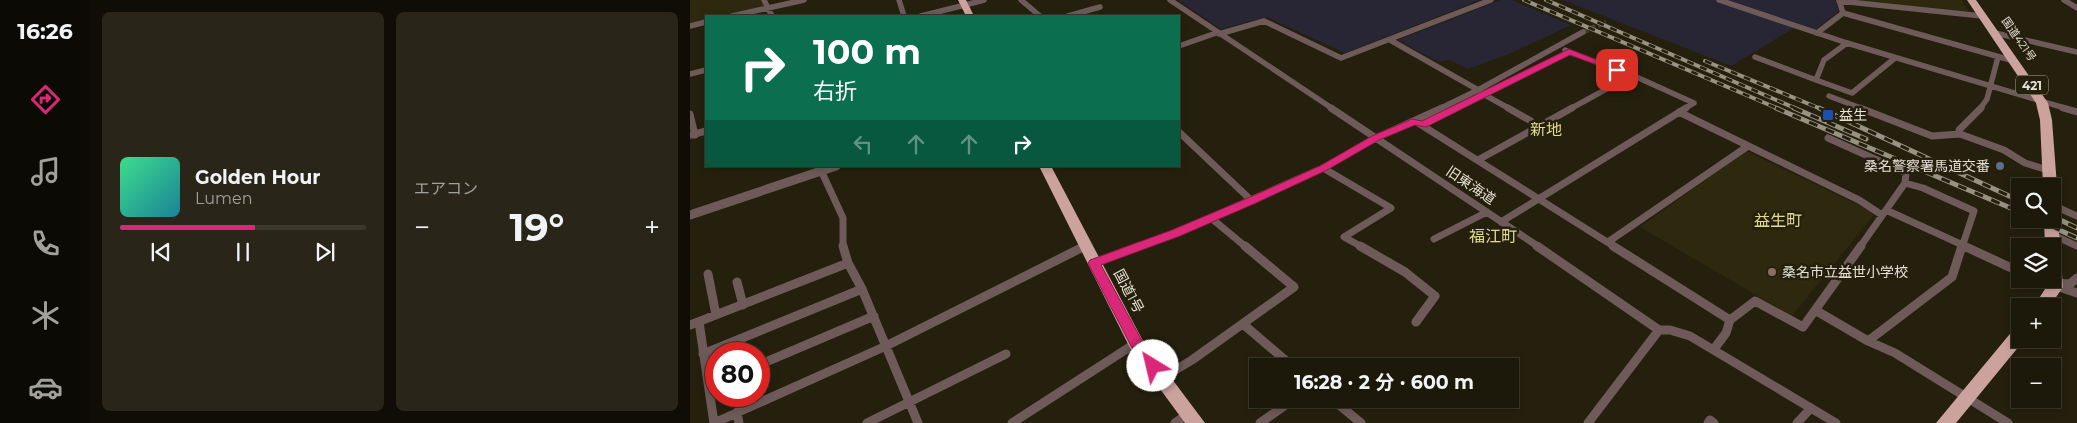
<!DOCTYPE html>
<html lang="ja">
<head>
<meta charset="utf-8">
<style>
  body { margin:0; font-family:Montserrat,"Noto Sans JP",sans-serif; background:#292518; color:#f1f3f6; height:100vh; display:flex; flex-direction:column; font-size:19px; white-space:nowrap }
  * { box-sizing:border-box; margin:0 }
  p { font-size:16px; color:#a0a09c }
  .icon { flex:none; width:28px; height:28px; fill:none; stroke:currentColor; stroke-width:2; stroke-linecap:round; stroke-linejoin:round }
  .map { position:relative; flex:1; overflow:hidden }
  .drawer { display:flex; flex-direction:column; gap:12px; padding:12px; background:#0f0d06; width:600px }
  .drawer>* { flex:none }
  .hud { position:absolute; left:15px; top:15px; width:475px; height:152px; border-radius:0px; box-shadow:0 2px 8px #0003,0 0 0 1px #3a372b; background:#0b6e4f; color:#fff; overflow:hidden }
  .tools { position:absolute; left:1321px; top:178px; display:grid; gap:10px }
  .tools a { display:grid; place-items:center; width:50px; height:50px; border-radius:0px; background:#1c180a; box-shadow:0 2px 8px #0003,0 0 0 1px #3a372b; font-size:25px }
  .speed { position:absolute; left:15px; top:342px; display:flex; gap:10px; font-size:25px; font-weight:700; text-align:center }
  .speed>* { display:grid; place-content:center; width:65px; height:65px; border-radius:50%; background:#1c180a; box-shadow:0 2px 8px #0003,0 0 0 1px #3a372b; line-height:1 }
  .speed .limit { border:8px solid #d22; background:#fff; color:#111 }
  .pin { position:absolute; display:grid; place-items:center; width:42px; height:42px; color:#fff; margin:-21px; border-radius:10px; box-shadow:0 2px 8px #0006 }
  .me { position:absolute; width:55px; margin:-28px; rotate:324deg; stroke-linejoin:round; filter:drop-shadow(0 0 4px #0008) }
  .turn { display:flex; align-items:center; gap:18px; height:105px; padding:0 25px; font-size:22px }
  .turn .icon { width:65px; height:65px; stroke-width:2.5 }
  .turn b { display:block; font-size:35px; line-height:42px }
  .lanes { display:flex; align-items:center; height:48px; padding:0 25px; background:#0003; justify-content:center; gap:25px; direction:ltr }
  .lanes .off { opacity:.35 }
  .big { font-size:38px; font-weight:700; line-height:1.1 }
  .drawer .widget { flex:1; display:flex; flex-direction:column; justify-content:center; gap:8px; min-width:0; padding:0 18px; border-radius:8px; background:#292518 }
  .song { display:flex; align-items:center; gap:15px }
  .cover { width:60px; height:60px; border-radius:8px; background:linear-gradient(135deg,hsl(150 70% 55%),hsl(190 70% 35%)) }
  .played { height:5px; border-radius:2px; background:linear-gradient(90deg,#db2777 55%,#3a372b 55%) }
  .keys { display:flex; justify-content:space-around; direction:ltr }
  .heat { display:flex; justify-content:space-between; align-items:center; font-size:28px; direction:ltr }
  .drawer .tiles { flex:1; display:grid; gap:12px; grid-template-columns:repeat(2,1fr) }
  .trip { position:absolute; left:559px; top:358px; width:270px; height:50px; border-radius:0px; background:#1c180a; box-shadow:0 2px 8px #0003,0 0 0 1px #3a372b; font-weight:700; line-height:50px; text-align:center }
  main { display:flex; flex:1; min-height:0 }
  .dock { display:flex; flex-direction:column; width:90px; justify-content:space-around; align-items:center; background:#0b0a04; color:#a0a09c }
  .dock .icon { width:35px; height:35px }
  .dock .active { color:#db2777 }
  .dock b { font-size:22px; color:#f1f3f6 }
  .map>svg:first-child { display:block }
  .built { fill:#2e280f }
  .industrial { fill:#282535 }
  .lines { fill:none; stroke-linecap:round; stroke-linejoin:round }
  .minor-tunnel { stroke:#423d2c; stroke-width:5.5; stroke-dasharray:5.5 2.5; stroke-linecap:butt }
  .minor-far2 { stroke:#6e5b59; stroke-width:5.5 }
  .minor-far1 { stroke:#6e5b59; stroke-width:7 }
  .minor { stroke:#6e5b59; stroke-width:9 }
  .tertiary { stroke:#6e5b59; stroke-width:9 }
  .trunk { fill:#cca29e; fill-rule:evenodd }
  .rail-far1-casing { stroke:#969284; stroke-width:4 }
  .rail-casing { stroke:#969284; stroke-width:5 }
  .rail-far1 { stroke:#25200e; stroke-width:2.5; stroke-dasharray:7; stroke-linecap:butt }
  .rail { stroke:#25200e; stroke-width:3; stroke-dasharray:9; stroke-linecap:butt }
  .route { fill:#db2777; stroke:#8e194d }
  .transit-dot { fill:#1a4fb4; stroke:#25200e; stroke-width:2 }
  .service-dot { fill:#5c6f8a; stroke:#25200e; stroke-width:2 }
  .education-dot { fill:#8d6e63; stroke:#25200e; stroke-width:2 }
  .labels { text-anchor:middle; dominant-baseline:central; stroke-width:5; stroke-linejoin:round; paint-order:stroke }
  .far-street-label { font-size:11px; fill:#e3e0d5; stroke:#25200e }
  .shield { fill:#25200e; stroke:#aaa699; stroke-width:1 }
  .shield-label { font-size:12px; font-weight:bold; fill:#e3e0d5 }
  .poi-label { font-size:14px; fill:#e3e0d5; stroke:#25200e; text-anchor:start }
  .street-label { font-size:14px; fill:#e3e0d5; stroke:#25200e }
  .quarter-label { font-size:16px; fill:#e1db8c; stroke:#25200e }
</style>
</head>
<body>
<main>
<nav class="dock">
<b>16:26</b>
<svg class="icon active" aria-label="directions" viewBox="0 0 24 24"><path d="M12 3l9 9-9 9-9-9zM9 14v-3h6M13 9l2 2-2 2"/></svg>
<svg class="icon" aria-label="music" viewBox="0 0 24 24"><path d="M9 18V5l10-2v13"/><circle cx="6" cy="18" r="3"/><circle cx="16" cy="16" r="3"/></svg>
<svg class="icon" aria-label="phone" viewBox="0 0 24 24"><path d="M5 4h4l2 5-3 2q2 4 5 5l2-3 5 2v4C11 20 4 13 5 4z"/></svg>
<svg class="icon" aria-label="climate" viewBox="0 0 24 24"><path d="M12 3v18M4 7l16 10M4 17L20 7"/></svg>
<svg class="icon" aria-label="car" viewBox="0 0 24 24"><path d="M5 17H2v-5l4-1 3-4h7l3 4 3 1v5h-3M9 17h6M6 11h13"/><circle cx="7" cy="17" r="2"/><circle cx="17" cy="17" r="2"/></svg>
</nav>
<section class="drawer">
<div class="tiles">
<div class="widget">
<div class="song"><i class="cover"></i><div><b>Golden Hour</b><p>Lumen</p></div></div>
<div class="played"></div>
<div class="keys"><svg class="icon" aria-label="previous" viewBox="0 0 24 24"><path d="M18 5L8 12l10 7zM5 5v14"/></svg><svg class="icon" aria-label="pause" viewBox="0 0 24 24"><path d="M8 5v14M16 5v14"/></svg><svg class="icon" aria-label="next" viewBox="0 0 24 24"><path d="M6 5l10 7-10 7zM19 5v14"/></svg></div>
</div>
<div class="widget"><p>エアコン</p>
<div class="heat"><a>−</a><b class="big">19°</b><a>+</a></div>
</div>
</div>
</section>
<div class="map">
<svg width="1387" height="423" viewBox="0 0 1387 423">
  <rect width="100%" height="100%" fill="#25200e"/>
  <path class="built" d="M0 0H71L74 7 34 16H16V20L0 24Z
    M1163 0H1271L1280 13Z
    M1056 151 1185 213 1102 316 950 227Z"/>
  <path class="industrial" d="M488 0H790L655 53 577 17 531 29Z
    M811 0H822L881 25 819 54 778 69 760 60 749 62 708 40Z
    M873 0H1145L1149 11 1125 30 1109 25 1041 66Z"/>
  <g class="lines">
    <path class="minor-tunnel" d="M893 32 916 22"/>
    <path class="minor-far2" d="M74 0 82 16
      M209 0 214 16
      M331 0 350 16
      M480 0 643 109
      M1029 0 1157 43 1378 109
      M1374 0 1387 8
      M1149 1 1292 16
      M275 5 294 0
      M1153 13 1324 61
      M42 16 114 0
      M231 16 275 5
      M378 16 410 7
      M0 26 16 22
      M1127 33 1153 13 1149 0
      M1305 33 1387 52
      M529 34 574 21 651 58 801 0
      M700 40 790 91
      M1157 43 1134 60 1126 80 1162 93 1205 58
      M489 46 526 33
      M879 52 942 75 1004 103 994 109
      M1065 57 1126 80
      M0 74 16 70
      M793 94 820 109
      M1139 96 1173 109
      M749 109 788 90 893 32
      M764 109 879 52 875 50
      M880 109 942 75
      M1290 109 1297 99 1308 57"/>
    <path class="minor-far1" d="M641 108 849 247
      M818 108 841 121
      M1170 108 1242 136 1270 134
      M1291 108 1269 130 1270 134 1314 150 1335 163 1358 170
      M1373 108 1387 112
      M989 112 1169 200 1192 215
      M0 114 5 135
      M725 121 925 247
      M732 125 766 108
      M489 132 562 201
      M1 135 16 131
      M1138 138 1216 173 1215 183
      M788 160 882 108
      M129 166 153 218V247
      M633 168 701 208 654 237 672 247
      M1362 205 1387 216
      M1196 210 1277 247
      M521 218 556 247
      M811 222 996 108
      M1361 234 1387 246
      M744 239 797 212
      M918 242 1058 146
      M392 247 395 246
      M447 247 486 233 633 168 686 138 752 108
      M1170 247 1215 183 1233 188 1284 211 1272 247"/>
    <path class="minor" d="M153 246 158 263 172 289 228 423
      M670 246 715 272 745 296 726 322
      M847 246 969 330
      M923 246 1040 320 1036 333 1024 349
      M1274 246 1330 272
      M404 263 450 246
      M18 274 26 315
      M1346 279 1387 293
      M47 282 53 305
      M1365 283 1380 284 1387 278
      M1125 310 1178 341 1205 353 1318 423
      M1040 320 1065 301 1113 327 1171 246
      M9 322 24 423 196 346 395 246
      M553 324 602 366
      M0 325 158 263
      M969 330H980L1000 336 1146 423
      M1178 341 1262 277 1272 246
      M13 354 172 289
      M69 365 184 316
      M472 378 502 360 604 287 555 246
      M642 399 671 423
      M47 412 49 423
      M177 423 316 354
      M322 423 446 343
      M485 423 498 414
      M570 423 604 399
      M898 423 969 330
      M1018 423 1020 420 1024 423
      M1107 423 1121 408"/>
    <path class="tertiary" d="M0 215 146 166"/>
    <path class="trunk" d="M268 0H276L284 16H276Z
      M1277 0H1286L1358 103 1362 120 1367 186 1365 189H1362V186H1353L1350 120 1346 103Z
      M349 166H361L452 339 515 423H495L440 348Z
      M1362 215 1368 219 1373 287 1360 306H1344L1357 286V279H1362V246H1355L1354 219H1362Z
      M1330 327V339H1335L1266 423H1246L1324 329Z"/>
    <defs>
      <path id="rail-far1" d="M834 0 1089 109
        M856 0 1107 109
        M1015 61 1131 109"/>
      <path id="rail" d="M1086 108 1330 212
        M1104 108 1176 139
        M1129 108 1330 201
        M1362 216 1387 228
        M1345 219 1387 238"/>
    </defs>
    <use href="#rail-far1" class="rail-far1-casing"/>
    <use href="#rail" class="rail-casing"/>
    <use href="#rail-far1" class="rail-far1"/>
    <use href="#rail" class="rail"/>
  </g>
  <path class="route" d="M879 49 932 70 924 71 880 55 736 127 725 125 689 140 637 170 566 203 490 236 411 265 451 339 470 366 468 370 463 372 458 370 441 346 398 263 400 260 482 230 558 198 630 166 682 136 722 119 732 121Z"/>
  <rect class="transit-dot" x="1132" y="109" width="12" height="12" rx="2.5"/>
  <circle class="service-dot" cx="1310" cy="166" r="5"/>
  <circle class="education-dot" cx="1082" cy="272" r="5"/>
  <g class="labels">
    <g class="far-street-label">
      <text transform="translate(1329 39) rotate(55)">国道421号</text>
    </g>
    <rect class="shield" x="1326" y="75.5" width="32" height="19" rx="4"/>
    <g class="shield-label">
      <text x="1342" y="85">421</text>
    </g>
    <g class="poi-label">
      <text x="1149" y="115">益生</text>
      <text x="1300" y="166" text-anchor="end">桑名警察署馬道交番</text>
      <text x="1092" y="272">桑名市立益世小学校</text>
    </g>
    <g class="street-label">
      <text transform="translate(781 185) rotate(34)">旧東海道</text>
      <text transform="translate(439 291) rotate(62)">国道1号</text>
    </g>
    <g class="quarter-label">
      <text x="856" y="129">新地</text>
      <text x="1088" y="220">益生町</text>
      <text x="803" y="236">福江町</text>
    </g>
  </g>
</svg>
<div class="tools">
<a><svg class="icon" aria-label="search" viewBox="0 0 24 24"><circle cx="10" cy="10" r="6"/><path d="M15 15l6 6"/></svg></a>
<a><svg class="icon" aria-label="layers" viewBox="0 0 24 24"><path d="M12 4l9 5-9 5-9-5zM3 14l9 5 9-5"/></svg></a>
<a>+</a>
<a>−</a>
</div>
<div class="speed"><div class="limit">80</div></div>
<div class="pin" style="left:927px;top:70px;background:#d93025"><svg class="icon" aria-label="arrive" viewBox="0 0 24 24"><path d="M6 21V4h12l-3 4 3 4H6"/></svg></div>
<svg class="me" style="left:463px;top:366px" viewBox="-20 -20 40 40"><circle r="19" fill="#fff"/><path d="M0-13L10 11 0 6-10 11z" fill="#db2777"/></svg>
<div class="trip">16:28 · 2 分 · 600 m</div>
<div class="hud">
<div class="turn"><svg class="icon" aria-label="right" viewBox="0 0 24 24"><path d="M7 20v-9h11M14 6l5 5-5 5"/></svg><div><b>100 m</b>右折</div></div>
<div class="lanes"><svg class="icon off" aria-label="left" viewBox="0 0 24 24"><path d="M17 20v-9H6M10 6l-5 5 5 5"/></svg><svg class="icon off" aria-label="ahead" viewBox="0 0 24 24"><path d="M12 20V5M6 11l6-6 6 6"/></svg><svg class="icon off" aria-label="ahead" viewBox="0 0 24 24"><path d="M12 20V5M6 11l6-6 6 6"/></svg><svg class="icon" aria-label="right" viewBox="0 0 24 24"><path d="M7 20v-9h11M14 6l5 5-5 5"/></svg></div>
</div>
</div>
</main>
</body>
</html>
